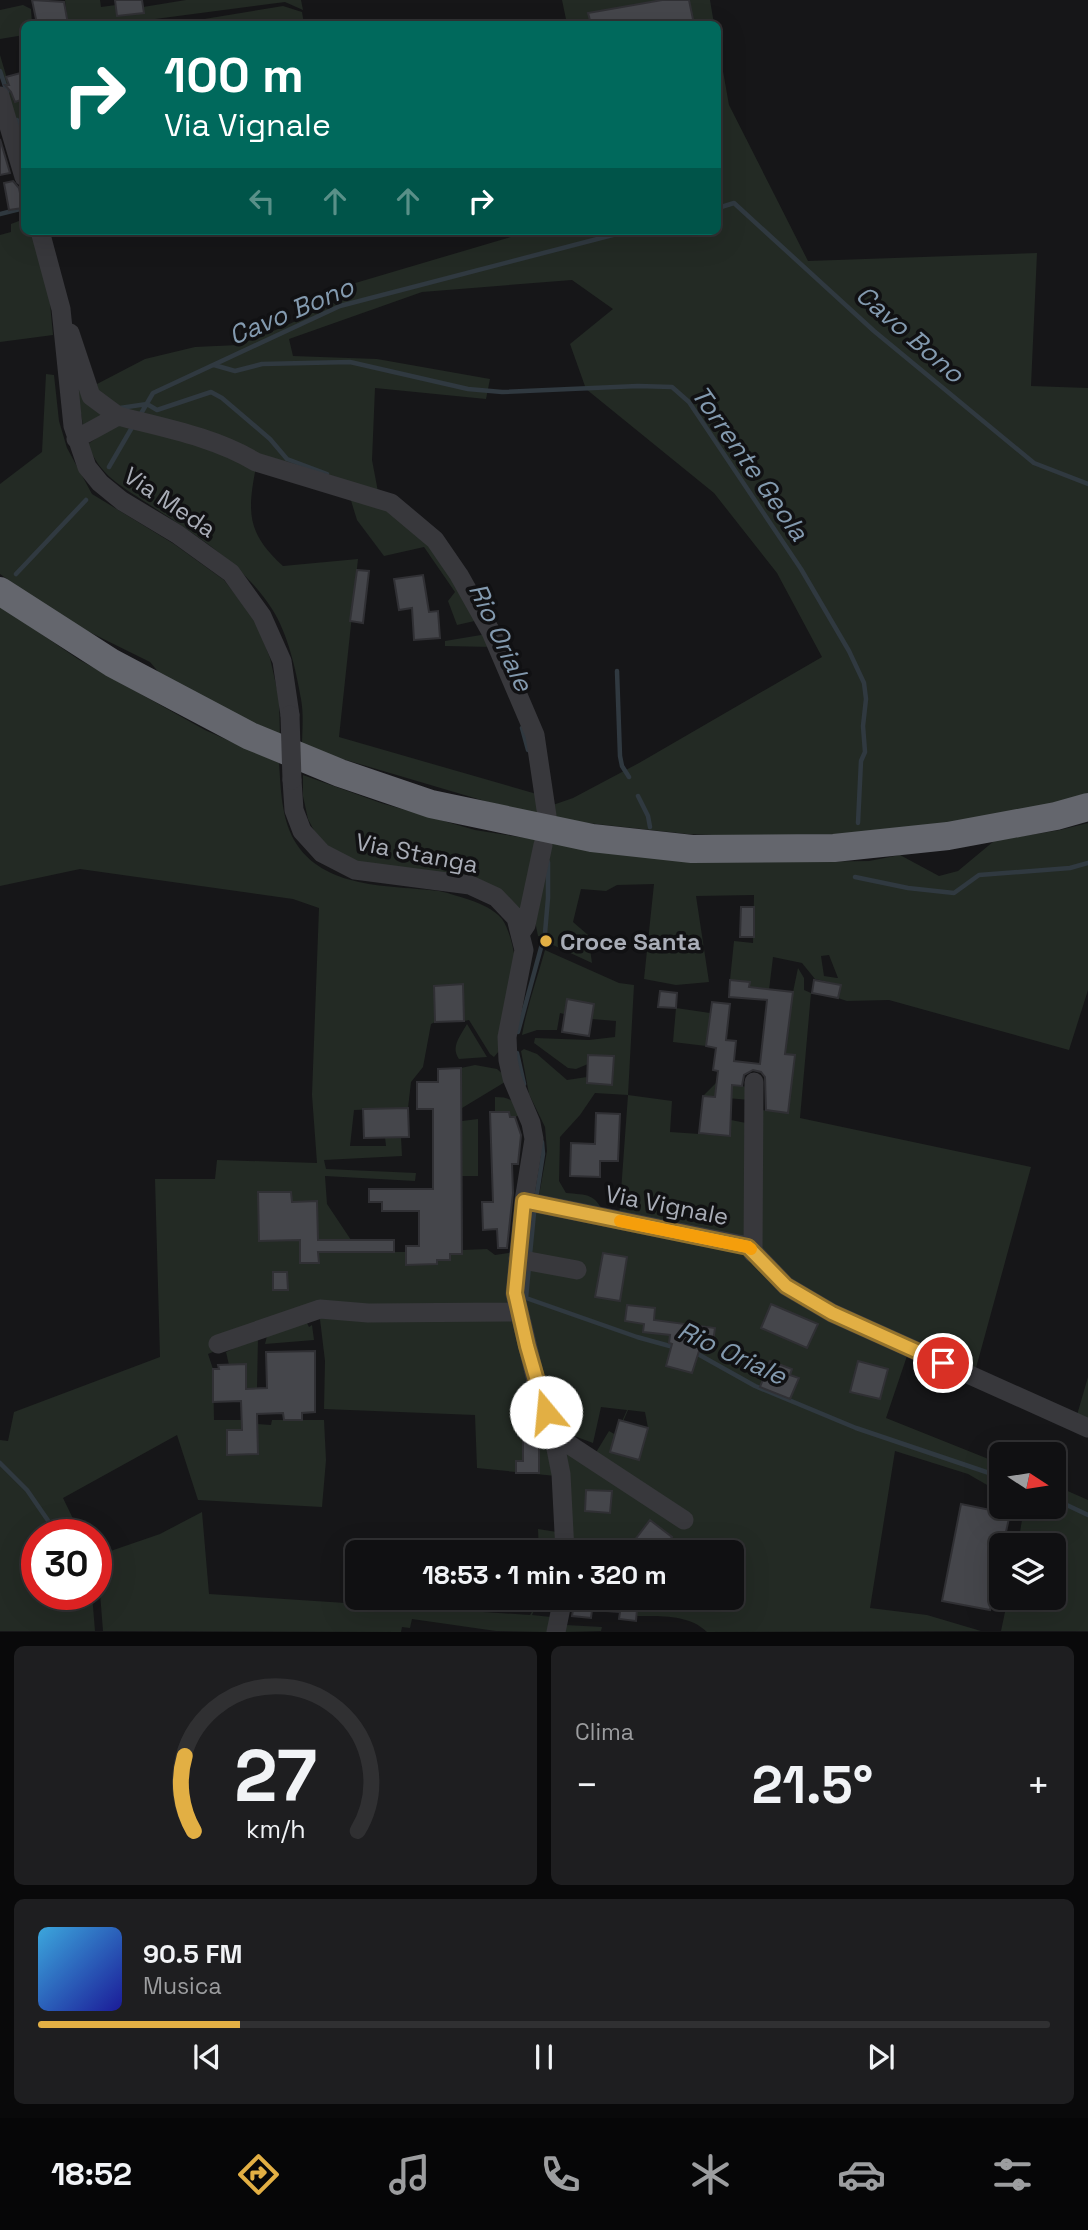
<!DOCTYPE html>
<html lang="it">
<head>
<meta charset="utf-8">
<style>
  body { margin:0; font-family:"Space Grotesk",sans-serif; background:#1e1e20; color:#f1f3f6; height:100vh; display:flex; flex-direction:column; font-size:26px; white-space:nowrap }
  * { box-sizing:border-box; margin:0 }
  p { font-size:23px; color:#9c9d9f }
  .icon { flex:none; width:38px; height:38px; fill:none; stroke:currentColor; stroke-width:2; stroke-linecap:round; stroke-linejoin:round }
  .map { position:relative; height:1632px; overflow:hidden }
  .panel { display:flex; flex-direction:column; gap:14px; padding:14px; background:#09090a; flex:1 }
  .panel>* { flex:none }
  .top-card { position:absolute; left:21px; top:21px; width:700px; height:214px; border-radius:10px; box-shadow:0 7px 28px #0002,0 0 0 2px #303032; background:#00695c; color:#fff; overflow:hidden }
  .needle { width:46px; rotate:102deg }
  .buttons { position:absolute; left:989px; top:1442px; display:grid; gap:14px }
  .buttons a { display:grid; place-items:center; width:77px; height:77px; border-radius:10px; background:#101012; box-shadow:0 7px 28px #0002,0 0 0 2px #303032; font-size:35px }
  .speed { position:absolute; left:21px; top:1519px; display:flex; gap:14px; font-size:35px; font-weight:700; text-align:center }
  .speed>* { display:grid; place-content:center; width:91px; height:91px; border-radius:50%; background:#101012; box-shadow:0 7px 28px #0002,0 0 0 2px #303032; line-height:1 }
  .speed .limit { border:10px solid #d22; background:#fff; color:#111 }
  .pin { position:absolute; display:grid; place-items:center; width:60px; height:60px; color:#fff; margin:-30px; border:4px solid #fff; border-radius:50%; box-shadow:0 2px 7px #0007 }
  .me { position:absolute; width:77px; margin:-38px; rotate:343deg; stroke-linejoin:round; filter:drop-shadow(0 0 5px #0008) }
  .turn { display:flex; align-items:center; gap:24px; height:147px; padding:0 28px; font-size:32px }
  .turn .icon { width:91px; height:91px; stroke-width:2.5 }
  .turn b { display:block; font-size:49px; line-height:60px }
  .lanes { display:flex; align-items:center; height:66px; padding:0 28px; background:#0003; justify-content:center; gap:35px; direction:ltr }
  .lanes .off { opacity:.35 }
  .big { font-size:52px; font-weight:800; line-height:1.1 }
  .panel .widget { flex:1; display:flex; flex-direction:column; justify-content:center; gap:10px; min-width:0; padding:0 24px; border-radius:10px; background:#1e1e20 }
  .panel .dial { align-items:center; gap:0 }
  .dial svg { height:182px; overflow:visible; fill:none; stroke:#303032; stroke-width:7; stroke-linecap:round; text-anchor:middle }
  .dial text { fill:#f1f3f6; stroke:none }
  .song { display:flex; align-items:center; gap:21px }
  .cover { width:84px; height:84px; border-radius:10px; background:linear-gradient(135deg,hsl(200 70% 55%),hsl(240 70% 35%)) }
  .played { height:7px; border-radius:4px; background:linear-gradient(90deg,#e2af44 20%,#303032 20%) }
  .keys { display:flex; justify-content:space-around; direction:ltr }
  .heat { display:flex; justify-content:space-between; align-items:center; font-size:38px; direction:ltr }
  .panel .tiles { flex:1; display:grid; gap:14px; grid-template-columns:1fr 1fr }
  .widget:last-child { grid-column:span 2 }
  .trip { position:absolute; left:345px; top:1540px; width:399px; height:70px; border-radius:10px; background:#101012; box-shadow:0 7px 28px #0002,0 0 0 2px #303032; font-weight:800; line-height:70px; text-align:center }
  .tabs { display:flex; height:112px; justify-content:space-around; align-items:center; background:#060607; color:#9c9d9f }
  .tabs .icon { width:49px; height:49px }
  .tabs .current { color:#e2af44 }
  .tabs b { font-size:32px; color:#f1f3f6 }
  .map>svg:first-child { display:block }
  .green { fill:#232a24; fill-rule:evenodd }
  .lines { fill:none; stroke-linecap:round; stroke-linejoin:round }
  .stream { stroke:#303940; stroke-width:4.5 }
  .building { fill:#45464b; stroke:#303034; stroke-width:2 }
  .minor { stroke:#38383c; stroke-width:19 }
  .highway { stroke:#64666d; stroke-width:28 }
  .minor-bridge { stroke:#38383c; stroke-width:19 }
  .route-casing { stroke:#93722c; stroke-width:18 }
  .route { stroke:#e2af44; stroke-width:12 }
  .slow { stroke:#f59e0b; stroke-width:12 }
  .poi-dot { fill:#e2af44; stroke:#111113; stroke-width:2.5 }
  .labels { text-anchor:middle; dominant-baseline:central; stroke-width:7; stroke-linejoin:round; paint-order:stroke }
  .street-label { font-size:24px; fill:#a9adb7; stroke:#111113 }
  .poi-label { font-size:24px; font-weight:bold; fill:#a9adb7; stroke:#111113; text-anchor:start }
  .water-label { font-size:26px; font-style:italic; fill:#839aaf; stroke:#111113 }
</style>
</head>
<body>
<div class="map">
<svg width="1088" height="1632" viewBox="0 0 1088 1632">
  <rect width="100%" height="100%" fill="#161618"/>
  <path class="green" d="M65 0H100L101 7 116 5 118 16 144 13 143 7 186 0H301L303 10 285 2 117 24H68Z
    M562 0H710L714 24H567Z
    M23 5 31 9 32 24H24V35L0 39V10Z
    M283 6 302 12 304 24H174Z
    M718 43 729 105 808 261 1037 253 1031 386 1088 388V798L1056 808 835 840 687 834 551 819 550 806 573 798 639 763 822 657 777 573 714 493 586 389 570 344 613 309 572 280 422 292 289 339 293 356 377 359 490 379 486 399 375 388 372 460 379 497 428 542 479 620 457 625 448 601 455 592 424 547 384 556 357 520 349 494 256 467C247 513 247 533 283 566L358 559 339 737 540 795 543 815H532L302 747C302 732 304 715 301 699 296 670 288 634 272 609 242 562 192 533 147 503 121 486 99 475 88 444L121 421 99 396 97 384 145 359 195 347 238 345 283 327 344 298 352 284 531 231H718Z
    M0 55 14 102 24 99V134L20 135 0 76Z
    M24 219V231H31L48 282 53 335 0 342V235L11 232V224Z
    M46 374 54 375 59 421 67 448 92 494 174 544 224 580 255 620 270 658 279 698 280 739 166 681 150 662 67 621 0 574V484L42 452Z
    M77 387 111 413 83 426Z
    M0 606 78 659 205 730 279 763C281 789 281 816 294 840 323 890 390 885 439 891 449 893 460 897 470 900 481 904 494 909 502 919 509 929 513 946 515 959L499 1051 494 1057 490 1054 469 1020 464 1021 463 985 434 986 435 1022 431 1024 423 1067 411 1082 408 1108 354 1110 350 1146H386L385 1137H401L402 1156 324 1160 326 1169 416 1173 415 1181 325 1176 327 1204 351 1240H330V1252H406L407 1265 437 1264V1260H450V1254H461L462 1250 487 1249 495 1255 514 1252 513 1311 317 1309 208 1354 213 1369 214 1420H242V1444H238L237 1430H227V1454H257V1424L271 1425 272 1420H324L326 1460 322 1507 198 1500 177 1435 63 1498 81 1535H37V1594H92L95 1631H0V1440L8 1441 14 1412 160 1357 155 1179H215L217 1160 317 1163 312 1095 319 908 293 899 80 869 0 886Z
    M487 634 494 647 445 646V641Z
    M303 775 381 803 475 830 603 850 787 862 869 861 900 855 939 876 958 871 994 841 1060 830 1088 823V990L1069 1050 889 1000 847 1001 838 998 841 985 815 979 802 963 773 957 769 990 749 988 750 982 730 980 734 941 753 943 754 895 696 896 709 982 676 985 644 979 654 884 617 885 606 891 581 889 573 922 588 935 592 963 553 945V938L538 936 535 921 513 905 355 866 320 842 308 819 303 796ZM829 955 838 978H837L824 976 821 956Z
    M545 950 619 983 634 985 628 1095 672 1101 670 1132 729 1136 731 1120 751 1124 750 1240 619 1219 628 1095 595 1093 580 1115 560 1137 559 1181 566 1193C587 1195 595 1193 604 1214L538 1201 547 1151 545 1127 529 1094 521 1051 524 1049 537 1054 567 1080 587 1077V1083L611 1085 613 1056 589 1055 588 1064 576 1069 568 1068 534 1043 535 1038 589 1040 615 1037 616 1021 592 1019 594 1004 567 1000 564 1014 560 1013 557 1030H537L522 1035C527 1006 537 979 545 950Z
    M798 968 804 978V990L811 993 800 1118 1031 1167 976 1368 806 1294 758 1250 761 1110 787 1113 795 1055 785 1054 793 992Z
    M676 1008 710 1013 706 1046 673 1042Z
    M467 1024 487 1057 459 1059C450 1047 461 1035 467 1024Z
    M475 1065 497 1069 505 1076V1082L462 1108 461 1068Z
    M716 1083 749 1087 750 1100 703 1096Z
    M495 1097C511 1097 515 1101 520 1116L510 1117 509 1112H495Z
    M478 1119V1176H462V1121Z
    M535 1208 745 1250 907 1356 886 1418 1001 1464V1493L968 1474 895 1451 870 1608 927 1615 981 1631 707 1632C689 1614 659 1616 636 1616L638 1598H732V1552H570L563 1448 592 1459 609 1431 616 1435 627 1410 601 1407 593 1443 561 1431 541 1380 522 1301 527 1213ZM628 1410 645 1412 648 1428 639 1460 610 1452Z
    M319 1311 513 1314 556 1476 477 1468 475 1415 324 1409 325 1361Z
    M305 1319 309 1327 312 1325 314 1340 265 1344 268 1332Z
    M258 1337 257 1388 246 1389 245 1365H229L226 1352Z
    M1088 1377V1420L1077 1415Z
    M1054 1485 1088 1500V1631H1001L1008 1598H1054V1545H1018L1024 1507H1054Z
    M202 1512 209 1594 530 1615 540 1598 532 1615 551 1617 547 1632 496 1631 412 1619 410 1628 402 1627 401 1632 103 1631 100 1593H96V1556L160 1534Z
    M538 1529 557 1532V1552H539Z
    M566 1625 602 1627 601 1631 565 1632Z"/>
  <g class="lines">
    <path class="stream" d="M0 71 7 92
      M17 120 22 136
      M718 208 734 203 874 331 1034 463 1088 484
      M0 214 24 208
      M214 365 235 371 262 364 350 362 468 389 502 392 638 386 672 387 689 402 801 569 849 651 864 683 866 699 863 726 865 752 861 761 858 823
      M120 408 147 404 157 410 211 392 222 398 270 439 287 459 327 474
      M139 417 153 393 340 306 628 231
      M109 467 134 424
      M16 574 86 500
      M617 671 620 756 622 766 629 777
      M522 728 528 750
      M638 796 648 816 650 827
      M855 877 908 888 954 893 979 875 1070 868 1088 863
      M518 1032 545 933 548 898V862
      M517 1053 524 1084
      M537 1193 543 1154 542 1142
      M530 1254 534 1213
      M529 1266 526 1298 637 1337 677 1348
      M696 1353 755 1386 856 1428 1001 1477
      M0 1463 27 1490 58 1535
      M1054 1499 1088 1515"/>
  </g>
  <path class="building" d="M32 0 64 2 68 24H37Z
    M115 0H142L144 13 117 16Z
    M662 0H689L694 24H591L588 13Z
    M24 72V99L15 102 11 92 5 85H9L6 77Z
    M0 139 10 173 0 175Z
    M13 181 19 188 23 208 9 210 4 183Z
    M357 570 369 571 363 623 350 621Z
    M423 575 429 612 438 611 440 638 414 640 412 608 399 610 394 579Z
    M741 907H754V937H740Z
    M730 980 750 982 749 987 793 992 785 1054 795 1055 788 1113 766 1110 765 1077 761 1072 753 1070 744 1075 742 1086 732 1085 730 1136 699 1133 703 1096 715 1097 718 1071 713 1070 716 1048 706 1046 712 1002 730 1004 726 1040 736 1041 734 1061 760 1064 767 1000 729 997Z
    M814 980 841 985 838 998 812 993Z
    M463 984 464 1021 435 1022 434 986Z
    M660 991 677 993 676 1008 658 1007Z
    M567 999 594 1004 589 1036 562 1032Z
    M588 1055 614 1056 612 1085 587 1083Z
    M461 1068 462 1254H450V1260H437V1264L406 1265V1246H419V1211H382V1202H369V1189H433V1109H417V1082H438V1069Z
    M408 1108 409 1137 364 1138 363 1109Z
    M490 1112H509L510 1117H515L521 1135 518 1164H512L513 1193 507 1248H498L497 1229 483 1230 482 1202H493Z
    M596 1113 620 1114 618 1161H600V1177L570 1176 571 1143 595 1144Z
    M258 1192H291L292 1202 317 1201 318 1240H394V1252H318L319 1263H300V1240L259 1241Z
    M603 1253 627 1257 620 1301 595 1297Z
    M273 1272H287L288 1290H273Z
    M771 1304 818 1324 807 1348 761 1328Z
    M627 1305 655 1308 654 1320 715 1328 712 1349 700 1348 692 1373 666 1366 672 1344 669 1343 670 1335 643 1332 644 1324 625 1321Z
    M315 1351V1412L302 1413V1420H284L283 1413 257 1414 258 1454 227 1455V1430H242L241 1401 213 1402V1369H219L218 1365 246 1364V1389L267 1388 266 1352Z
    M770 1361 792 1369 790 1375 799 1378 790 1399 760 1387Z
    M858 1361 888 1369 880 1399 850 1392Z
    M619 1420 648 1428 639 1460 610 1452Z
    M523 1437H539V1473H516V1461H523Z
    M586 1490 612 1491 610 1513 585 1511Z
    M961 1504 1010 1514 1003 1545H1001V1556L990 1610 942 1601Z
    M650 1520 672 1537 660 1552H649L634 1541Z
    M575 1598H638L636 1621 619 1619 620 1612 592 1610 591 1618 572 1616Z"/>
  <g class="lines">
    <path class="minor" d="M0 96 24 177
      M40 231 61 309 73 426 87 467 100 483 122 501 177 534 231 573 262 616 282 661 290 715
      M70 333 91 396 118 416
      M76 439 118 416C165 428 214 437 256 462L391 503 435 540 459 575 491 632 535 735 547 816
      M292 780 294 810 302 831 322 853 355 870 470 885 496 897 516 918 524 950 507 1037 508 1060 512 1078 531 1123 534 1139 524 1201 515 1294 538 1389 553 1434 561 1474 565 1552
      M520 934 526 925 543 845
      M524 1201 748 1246 786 1286 832 1313 1088 1428
      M753 1253 754 1082
      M518 1259 577 1270
      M218 1344 320 1309 368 1313 519 1312
      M553 1434 684 1520
      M556 1632 563 1598"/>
    <path class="highway" d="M0 591 112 663 250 736 340 773 431 804 592 838 692 849 834 848 948 836 1056 816 1088 807"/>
    <path class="minor-bridge" d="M290 715 292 780"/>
  </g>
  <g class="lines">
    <defs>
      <path id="route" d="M546 1412 527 1346 515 1293 524 1201 748 1247 786 1286 832 1313 943 1363"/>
    </defs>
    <use href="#route" class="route-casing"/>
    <use href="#route" class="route"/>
    <path class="slow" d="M620 1221 748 1247 751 1249"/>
  </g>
  <circle class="poi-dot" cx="546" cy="941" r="7"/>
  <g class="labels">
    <g class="street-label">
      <text transform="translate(170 502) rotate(34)">Via Meda</text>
      <text transform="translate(417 853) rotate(11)">Via Stanga</text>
      <text transform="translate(667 1205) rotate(11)">Via Vignale</text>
    </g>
    <g class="poi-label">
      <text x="560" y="941">Croce Santa</text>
    </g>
    <g class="water-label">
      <text transform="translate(291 311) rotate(-23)">Cavo Bono</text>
      <text transform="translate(910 334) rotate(41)">Cavo Bono</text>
      <text transform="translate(750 463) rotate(55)">Torrente Geola</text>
      <text transform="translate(501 637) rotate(65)">Rio Oriale</text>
      <text transform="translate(732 1353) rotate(25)">Rio Oriale</text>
    </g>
  </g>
</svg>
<div class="buttons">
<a><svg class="needle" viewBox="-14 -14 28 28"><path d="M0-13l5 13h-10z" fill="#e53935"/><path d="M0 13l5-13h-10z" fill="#9c9d9f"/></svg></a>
<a><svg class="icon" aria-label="layers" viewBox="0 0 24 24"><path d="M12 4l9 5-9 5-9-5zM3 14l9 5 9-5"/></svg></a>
</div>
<div class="speed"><div class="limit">30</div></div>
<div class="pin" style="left:943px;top:1363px;background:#d93025"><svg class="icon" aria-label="arrive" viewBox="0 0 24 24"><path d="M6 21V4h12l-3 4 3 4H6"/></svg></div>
<svg class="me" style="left:546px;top:1412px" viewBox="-20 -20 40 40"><circle r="19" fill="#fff"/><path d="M0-13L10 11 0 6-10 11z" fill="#e2af44"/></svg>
<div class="trip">18:53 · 1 min · 320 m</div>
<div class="top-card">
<div class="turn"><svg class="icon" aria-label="right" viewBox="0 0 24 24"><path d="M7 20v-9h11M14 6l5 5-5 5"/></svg><div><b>100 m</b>Via Vignale</div></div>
<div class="lanes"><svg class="icon off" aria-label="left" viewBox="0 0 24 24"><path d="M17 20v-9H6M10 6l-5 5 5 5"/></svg><svg class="icon off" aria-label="ahead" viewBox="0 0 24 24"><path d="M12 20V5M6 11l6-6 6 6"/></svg><svg class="icon off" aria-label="ahead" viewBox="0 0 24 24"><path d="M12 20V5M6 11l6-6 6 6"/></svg><svg class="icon" aria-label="right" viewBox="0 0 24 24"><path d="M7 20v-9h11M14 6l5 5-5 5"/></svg></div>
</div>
</div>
<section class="panel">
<div class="tiles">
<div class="widget dial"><svg viewBox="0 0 100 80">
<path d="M14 69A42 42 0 1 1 86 69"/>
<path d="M14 69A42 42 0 0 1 10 36" stroke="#e2af44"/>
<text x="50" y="56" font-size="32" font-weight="700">27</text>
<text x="50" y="72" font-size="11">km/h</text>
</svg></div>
<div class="widget"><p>Clima</p>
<div class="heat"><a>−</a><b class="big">21.5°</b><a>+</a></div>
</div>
<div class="widget">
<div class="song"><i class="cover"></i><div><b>90.5 FM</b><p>Musica</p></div></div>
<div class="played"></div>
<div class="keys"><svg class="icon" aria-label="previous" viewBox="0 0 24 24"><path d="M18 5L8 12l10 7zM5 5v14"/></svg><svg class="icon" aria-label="pause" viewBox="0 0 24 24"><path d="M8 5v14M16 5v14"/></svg><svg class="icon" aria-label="next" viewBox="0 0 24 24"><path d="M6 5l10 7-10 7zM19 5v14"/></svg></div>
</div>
</div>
</section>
<nav class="tabs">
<b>18:52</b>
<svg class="icon current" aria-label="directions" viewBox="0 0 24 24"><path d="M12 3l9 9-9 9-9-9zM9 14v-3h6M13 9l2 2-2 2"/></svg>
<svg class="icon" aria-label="music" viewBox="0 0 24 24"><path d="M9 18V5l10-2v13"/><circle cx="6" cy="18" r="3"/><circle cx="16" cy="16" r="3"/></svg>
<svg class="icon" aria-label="phone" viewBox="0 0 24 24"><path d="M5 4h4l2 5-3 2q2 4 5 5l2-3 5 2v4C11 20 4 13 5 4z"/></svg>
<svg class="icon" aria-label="climate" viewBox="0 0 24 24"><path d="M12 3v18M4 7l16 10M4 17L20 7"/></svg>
<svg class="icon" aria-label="car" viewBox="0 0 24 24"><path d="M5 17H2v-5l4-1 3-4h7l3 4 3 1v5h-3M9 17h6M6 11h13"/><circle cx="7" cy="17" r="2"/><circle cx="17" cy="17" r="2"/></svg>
<svg class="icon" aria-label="filters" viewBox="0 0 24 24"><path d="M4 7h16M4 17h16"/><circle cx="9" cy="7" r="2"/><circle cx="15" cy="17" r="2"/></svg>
</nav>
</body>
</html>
